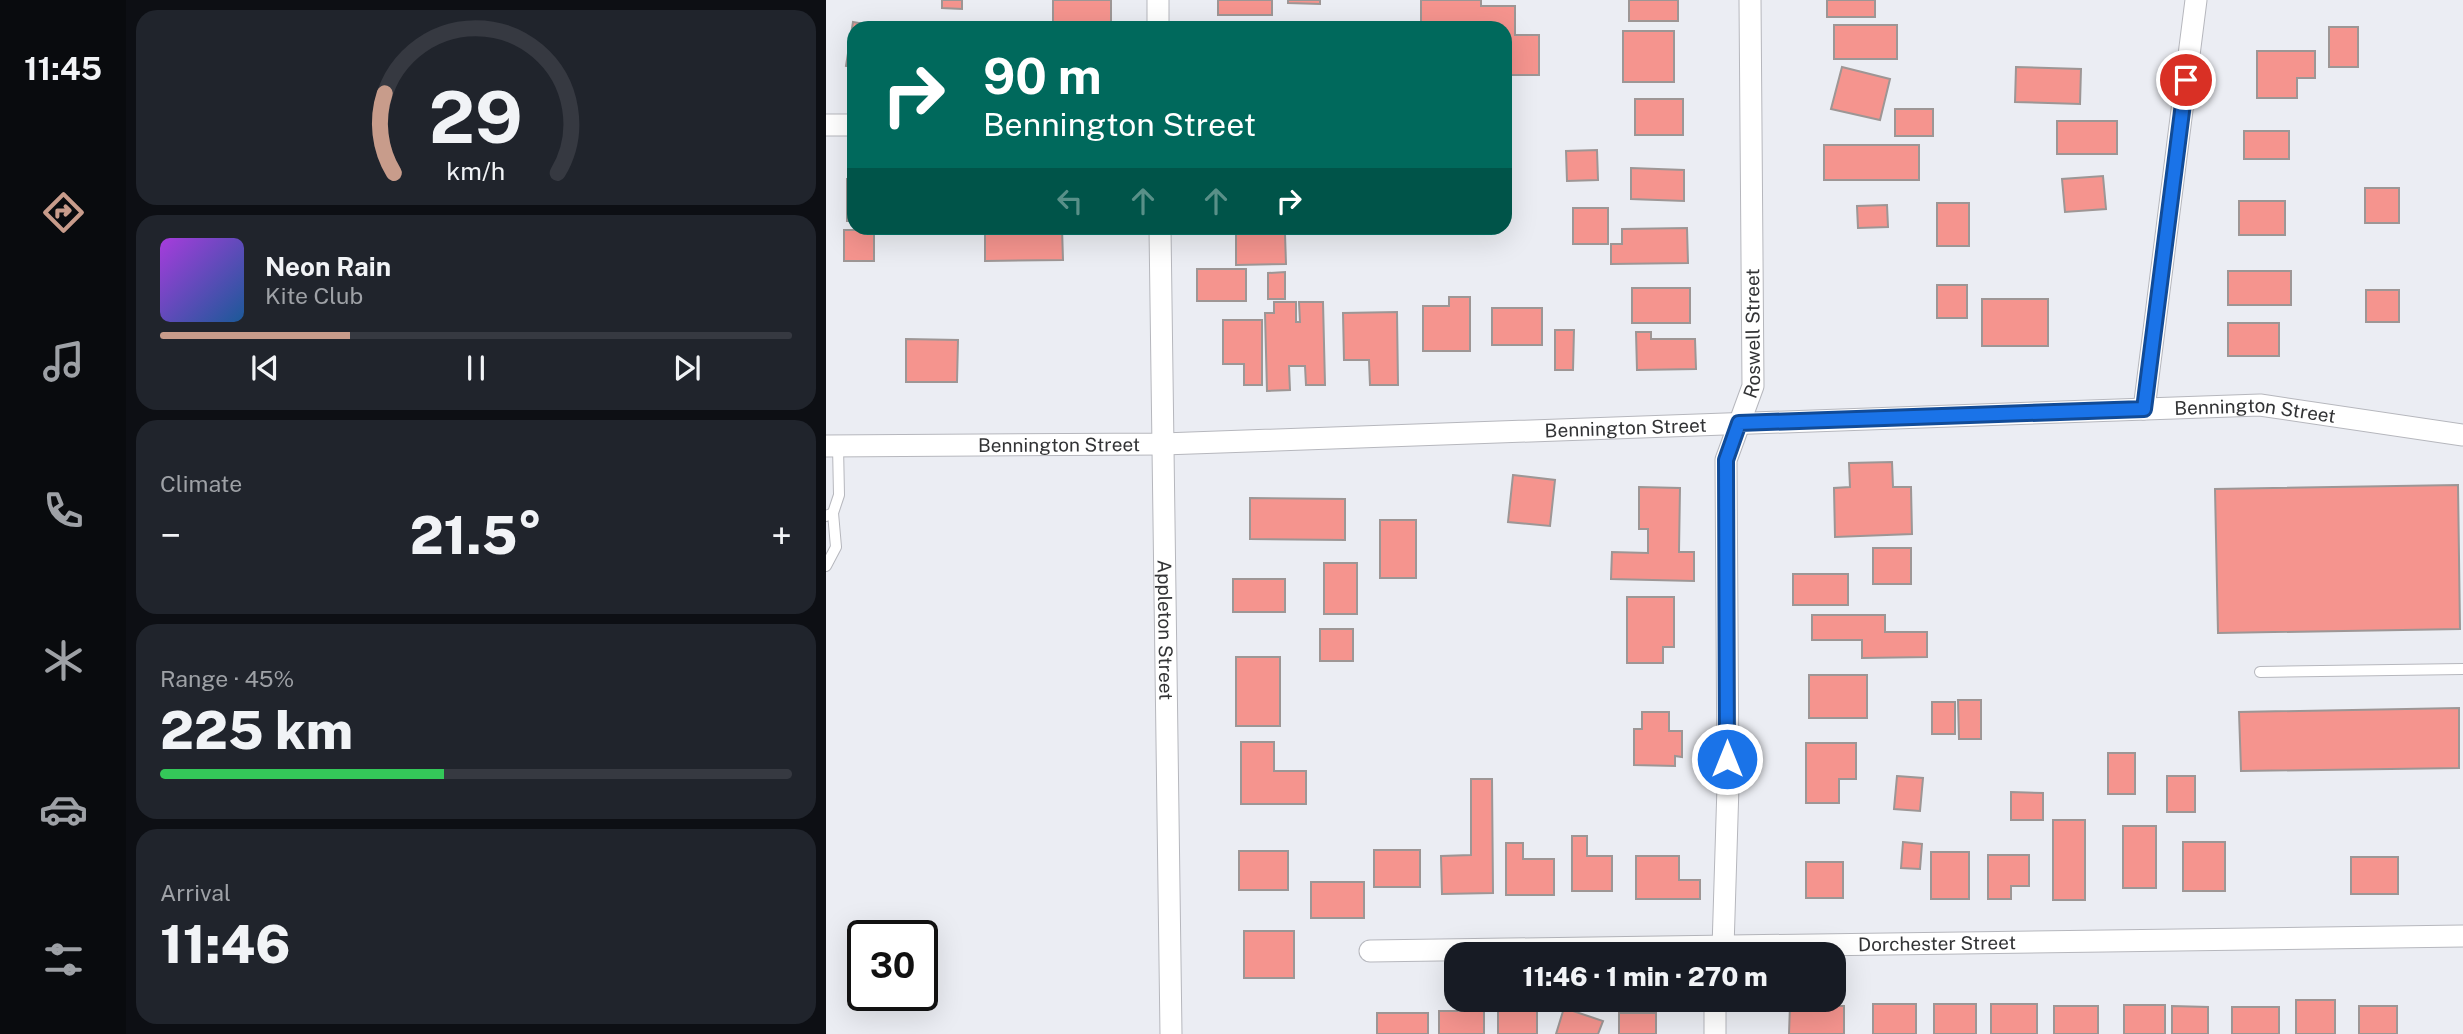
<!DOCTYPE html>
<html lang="en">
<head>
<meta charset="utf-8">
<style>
  body { margin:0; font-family:"Public Sans",sans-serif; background:#20242c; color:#f1f3f6; height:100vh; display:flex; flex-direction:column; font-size:26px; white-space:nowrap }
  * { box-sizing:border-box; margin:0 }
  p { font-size:23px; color:#9ea1a6 }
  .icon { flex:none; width:38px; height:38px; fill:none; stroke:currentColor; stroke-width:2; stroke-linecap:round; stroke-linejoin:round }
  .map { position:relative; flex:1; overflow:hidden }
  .drawer { display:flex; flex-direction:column; gap:10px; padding:10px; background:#0d0f14; width:700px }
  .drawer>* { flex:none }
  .banner { position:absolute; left:21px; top:21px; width:665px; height:214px; border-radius:21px; box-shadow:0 7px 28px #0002; background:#00695c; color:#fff; overflow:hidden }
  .speed { position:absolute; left:21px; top:920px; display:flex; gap:14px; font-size:35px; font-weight:700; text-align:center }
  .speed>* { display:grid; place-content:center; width:91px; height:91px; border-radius:50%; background:#171b24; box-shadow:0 7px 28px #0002; line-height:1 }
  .speed .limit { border:4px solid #111; border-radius:10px; background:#fff; color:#111 }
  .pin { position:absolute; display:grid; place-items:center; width:60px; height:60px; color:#fff; margin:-30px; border:4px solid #fff; border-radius:50%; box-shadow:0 2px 7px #0007 }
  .me { position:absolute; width:77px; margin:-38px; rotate:0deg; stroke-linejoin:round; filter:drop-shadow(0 0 5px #0008) }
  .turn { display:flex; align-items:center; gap:24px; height:147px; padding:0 21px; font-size:32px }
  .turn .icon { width:91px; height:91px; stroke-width:2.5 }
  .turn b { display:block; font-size:49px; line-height:60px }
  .lanes { display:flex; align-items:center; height:66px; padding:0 21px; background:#0003; justify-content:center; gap:35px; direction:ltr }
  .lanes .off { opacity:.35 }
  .big { font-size:52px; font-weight:800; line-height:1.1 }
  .drawer .widget { flex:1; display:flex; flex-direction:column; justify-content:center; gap:10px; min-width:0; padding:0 24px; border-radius:21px; background:#20242c }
  .drawer .dial { align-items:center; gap:0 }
  .dial svg { height:182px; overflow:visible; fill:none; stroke:#363941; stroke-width:7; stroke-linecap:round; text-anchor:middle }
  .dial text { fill:#f1f3f6; stroke:none }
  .song { display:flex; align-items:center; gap:21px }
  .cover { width:84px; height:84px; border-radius:10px; background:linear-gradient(135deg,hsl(280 70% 55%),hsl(210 70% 35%)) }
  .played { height:7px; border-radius:4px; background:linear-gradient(90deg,#c89c8b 30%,#363941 30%) }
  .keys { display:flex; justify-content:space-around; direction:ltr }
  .heat { display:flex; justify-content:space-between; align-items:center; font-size:38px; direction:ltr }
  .charge { height:10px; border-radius:5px; background:linear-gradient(90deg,#34c759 45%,#363941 0) }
  .trip { position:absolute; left:618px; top:942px; width:402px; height:70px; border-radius:21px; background:#171b24; box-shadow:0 7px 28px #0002; font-weight:800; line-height:70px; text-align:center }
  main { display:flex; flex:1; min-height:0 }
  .menu { display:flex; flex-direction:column; width:126px; justify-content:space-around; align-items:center; background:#090b0e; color:#9ea1a6 }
  .menu .icon { width:49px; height:49px }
  .menu .current { color:#c89c8b }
  .menu b { font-size:32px; color:#f1f3f6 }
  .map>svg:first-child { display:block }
  .building { fill:#f5948e; stroke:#9d9695; stroke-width:2 }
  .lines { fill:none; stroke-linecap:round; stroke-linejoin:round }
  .lane-casing { stroke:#b6b7bd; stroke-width:12 }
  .street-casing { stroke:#b6b7bd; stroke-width:23 }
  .lane { stroke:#fff; stroke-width:10 }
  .street { stroke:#fff; stroke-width:21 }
  .route-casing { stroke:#114b97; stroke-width:18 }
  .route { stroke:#1a73e8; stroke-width:12 }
  .labels { text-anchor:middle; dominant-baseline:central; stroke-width:7; stroke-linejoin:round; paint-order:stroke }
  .street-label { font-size:19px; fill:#323335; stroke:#fafbfe }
</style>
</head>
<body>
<main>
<nav class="menu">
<b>11:45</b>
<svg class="icon current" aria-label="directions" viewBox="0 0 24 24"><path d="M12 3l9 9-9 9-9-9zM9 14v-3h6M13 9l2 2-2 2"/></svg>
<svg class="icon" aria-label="music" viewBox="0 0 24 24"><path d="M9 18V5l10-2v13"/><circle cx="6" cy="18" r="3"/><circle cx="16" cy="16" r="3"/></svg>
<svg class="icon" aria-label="phone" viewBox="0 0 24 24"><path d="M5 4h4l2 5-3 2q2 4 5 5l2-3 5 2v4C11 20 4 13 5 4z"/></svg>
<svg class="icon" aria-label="climate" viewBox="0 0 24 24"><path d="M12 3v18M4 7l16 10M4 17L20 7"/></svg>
<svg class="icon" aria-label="car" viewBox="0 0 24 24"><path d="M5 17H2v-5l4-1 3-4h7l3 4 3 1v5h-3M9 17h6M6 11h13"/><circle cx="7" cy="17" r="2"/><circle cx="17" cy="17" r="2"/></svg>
<svg class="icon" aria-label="filters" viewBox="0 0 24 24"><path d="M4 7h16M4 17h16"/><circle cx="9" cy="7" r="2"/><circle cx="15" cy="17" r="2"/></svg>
</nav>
<section class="drawer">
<div class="widget dial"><svg viewBox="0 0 100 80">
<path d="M14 69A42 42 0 1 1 86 69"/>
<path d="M14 69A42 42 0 0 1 10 34" stroke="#c89c8b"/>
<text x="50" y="56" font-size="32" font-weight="700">29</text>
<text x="50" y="72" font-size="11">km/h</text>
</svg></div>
<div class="widget">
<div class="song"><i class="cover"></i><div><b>Neon Rain</b><p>Kite Club</p></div></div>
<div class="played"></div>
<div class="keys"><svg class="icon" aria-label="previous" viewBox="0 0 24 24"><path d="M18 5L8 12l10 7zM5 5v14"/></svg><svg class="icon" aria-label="pause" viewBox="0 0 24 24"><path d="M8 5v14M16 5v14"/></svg><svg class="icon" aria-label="next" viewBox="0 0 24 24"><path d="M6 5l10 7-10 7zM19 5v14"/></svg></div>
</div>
<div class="widget"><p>Climate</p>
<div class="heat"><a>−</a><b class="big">21.5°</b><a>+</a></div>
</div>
<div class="widget"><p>Range · 45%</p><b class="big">225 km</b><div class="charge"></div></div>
<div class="widget"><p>Arrival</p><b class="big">11:46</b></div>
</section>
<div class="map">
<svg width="1637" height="1034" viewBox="0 0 1637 1034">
  <rect width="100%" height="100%" fill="#ebedf3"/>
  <path class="building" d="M116 0H136V9L116 8Z
    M227 0H285V23H227Z
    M392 0H446V15H392Z
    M462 0H494V4L462 3Z
    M595 0H655V6H689V35H713V75H679V28H595Z
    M803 0H852V21H803Z
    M1001 0H1049V17H1001Z
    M27 22 62 28H28V67L20 66Z
    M1008 25H1071V59H1008Z
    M1503 27H1532V67H1503Z
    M797 31H848V82H797Z
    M1431 51H1489V78H1471V98H1431Z
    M1016 67 1064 79 1054 120 1005 109Z
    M1190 67 1255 69 1254 104 1189 102Z
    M809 99H857V135H809Z
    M1069 109H1107V136H1069Z
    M1231 121H1291V154H1231Z
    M1418 131H1463V159H1418Z
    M998 145H1093V180H998Z
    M771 150 772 180 741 181 740 151Z
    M805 168 858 170V201L805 199Z
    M1277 176 1280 209 1239 212 1236 179Z
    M21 179H28V221H21Z
    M1539 188H1573V223H1539Z
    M1413 201H1459V235H1413Z
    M1111 203H1143V246H1111Z
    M1061 205 1062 227 1032 228 1031 206Z
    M747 208H782V244H747Z
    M159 228H236L237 260 159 261Z
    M430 228H486V234H459L460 264 410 265V234L430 233Z
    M861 228 862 263 785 264V244H796V229Z
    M18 230H48V261H18Z
    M371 269H420V301H371Z
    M1402 271H1465V305H1402Z
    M459 272V299H442V273Z
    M1111 285H1141V318H1111Z
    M806 288H864V323H806Z
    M1540 290H1573V322H1540Z
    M623 297H644V351H597V306H623Z
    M1156 299H1222V346H1156Z
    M448 302H470V322H474L473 302H497L499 385H480L479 366H463L464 390 441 391 439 313H448Z
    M666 308H716V345H666Z
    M571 312 572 385H544L543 360H518L517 313Z
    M397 320H436V385H418V364H397Z
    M1402 323H1453V356H1402Z
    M729 330H748L747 370H729Z
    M810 332H825V339H869L870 369 811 370Z
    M80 339 132 340 131 382H80Z
    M1066 462 1067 487H1085L1086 534 1009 537 1008 488 1024 487 1023 463Z
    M687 475 729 480 724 526 682 522Z
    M1632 485 1634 629 1392 633 1389 489Z
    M813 487 854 488 853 552H868V581L785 579 786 552 822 553V529H813Z
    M424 498 519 499V540L424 539Z
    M554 520H590V578H554Z
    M1047 548H1085V584H1047Z
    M498 563H531V614H498Z
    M967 574H1022V605H967Z
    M407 579H459V612H407Z
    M801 597H848V647H837V663H801Z
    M986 615H1059V632H1101V657L1036 658V640H986Z
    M494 629H527V661H494Z
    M410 657H454V726H410Z
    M983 675H1041V718H983Z
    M1132 700H1155V739H1133Z
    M1106 702H1129V734H1106Z
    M1633 708V768L1415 771 1413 712Z
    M816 712H843V731H856V757L849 756V766L808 765V729H816Z
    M415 742H448V771H480V804H415Z
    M980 743H1030V779H1013V803H980Z
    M1282 753H1309V794H1282Z
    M1071 776 1097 778 1094 811 1068 809Z
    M1341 776H1369V812H1341Z
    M645 779H666L667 893 616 894 615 856 645 855Z
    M1185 792 1217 793V820H1185Z
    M1227 820H1259V900H1227Z
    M1297 826H1330V888H1297Z
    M746 836H761V856H786V891H746Z
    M1077 842 1096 844 1094 869 1075 868Z
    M1357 842H1399V891H1357Z
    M680 843H697V859H728V895H680Z
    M548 850H594V887H548Z
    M413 851H462V890H413Z
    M1105 852H1143V899H1105Z
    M1162 855H1203V886H1185V899H1162Z
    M810 856H853V880H874V899H810Z
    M1525 857H1572V894H1525Z
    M980 862H1017V898H980Z
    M485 882H538V918H485Z
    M418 931H468V978H418Z
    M1470 1000H1509V1034H1470Z
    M1047 1004H1090V1034H1047Z
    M1108 1004H1150V1034H1108Z
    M1165 1004H1211V1034H1165Z
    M964 1005 1018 1006V1034H963Z
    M1298 1005H1339V1034H1298Z
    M1228 1006H1272V1034H1228Z
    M1346 1006 1382 1007V1034H1346Z
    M1533 1006H1571V1034H1533Z
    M1406 1007H1453V1034H1406Z
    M738 1008 777 1021 772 1034H730Z
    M672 1010H711V1034H672Z
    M613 1011H658V1034H613Z
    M551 1013H602V1034H551Z
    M793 1013H830V1034H793Z"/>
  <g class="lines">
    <defs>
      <path id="lane" d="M0 516 7 513 13 495 12 446
        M0 566 10 547 7 513
        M1434 672 1637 669"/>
      <g id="street">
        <path d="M332 0V28"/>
        <path d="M0 125H28"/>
        <path id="s1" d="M334 228 345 1034"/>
        <path d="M1318 409 1370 0"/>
        <path id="s2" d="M0 446 337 444 1434 405 1637 435"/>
        <path id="s3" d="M544 951 1637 936"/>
        <path id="s4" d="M895 954 897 948 902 786 900 460 927 386 924 0"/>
        <path d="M889 999V1034"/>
      </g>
    </defs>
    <use href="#lane" class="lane-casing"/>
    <use href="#street" class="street-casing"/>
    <use href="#lane" class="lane"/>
    <use href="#street" class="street"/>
  </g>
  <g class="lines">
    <defs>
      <path id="route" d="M901 759 900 460 913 423 1318 409 1360 80"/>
    </defs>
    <use href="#route" class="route-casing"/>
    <use href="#route" class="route"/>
  </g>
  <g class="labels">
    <g class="street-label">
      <text stroke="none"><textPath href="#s4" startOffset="626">Roswell Street</textPath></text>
      <text stroke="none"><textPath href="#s2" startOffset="1430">Bennington Street</textPath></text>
      <text stroke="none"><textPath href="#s2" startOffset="800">Bennington Street</textPath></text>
      <text stroke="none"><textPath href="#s2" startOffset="233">Bennington Street</textPath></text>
      <text stroke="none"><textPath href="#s1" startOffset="402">Appleton Street</textPath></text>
      <text stroke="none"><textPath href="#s3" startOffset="567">Dorchester Street</textPath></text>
    </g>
  </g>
</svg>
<div class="speed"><div class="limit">30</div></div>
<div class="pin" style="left:1360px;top:80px;background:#d93025"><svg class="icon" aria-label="arrive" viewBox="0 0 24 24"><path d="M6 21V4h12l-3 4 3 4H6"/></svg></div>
<svg class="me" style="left:901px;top:759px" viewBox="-20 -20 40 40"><circle r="17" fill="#1a73e8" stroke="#fff" stroke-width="3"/><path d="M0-11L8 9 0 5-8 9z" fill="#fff"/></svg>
<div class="trip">11:46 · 1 min · 270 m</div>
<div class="banner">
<div class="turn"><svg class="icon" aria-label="right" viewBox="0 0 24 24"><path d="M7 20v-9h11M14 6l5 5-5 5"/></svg><div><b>90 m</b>Bennington Street</div></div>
<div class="lanes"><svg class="icon off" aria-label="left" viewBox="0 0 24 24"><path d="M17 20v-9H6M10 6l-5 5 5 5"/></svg><svg class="icon off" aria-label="ahead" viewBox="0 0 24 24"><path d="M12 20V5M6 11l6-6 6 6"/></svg><svg class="icon off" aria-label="ahead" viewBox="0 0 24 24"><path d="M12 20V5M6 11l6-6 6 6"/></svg><svg class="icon" aria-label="right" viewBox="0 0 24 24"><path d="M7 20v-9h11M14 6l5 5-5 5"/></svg></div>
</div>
</div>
</main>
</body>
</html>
